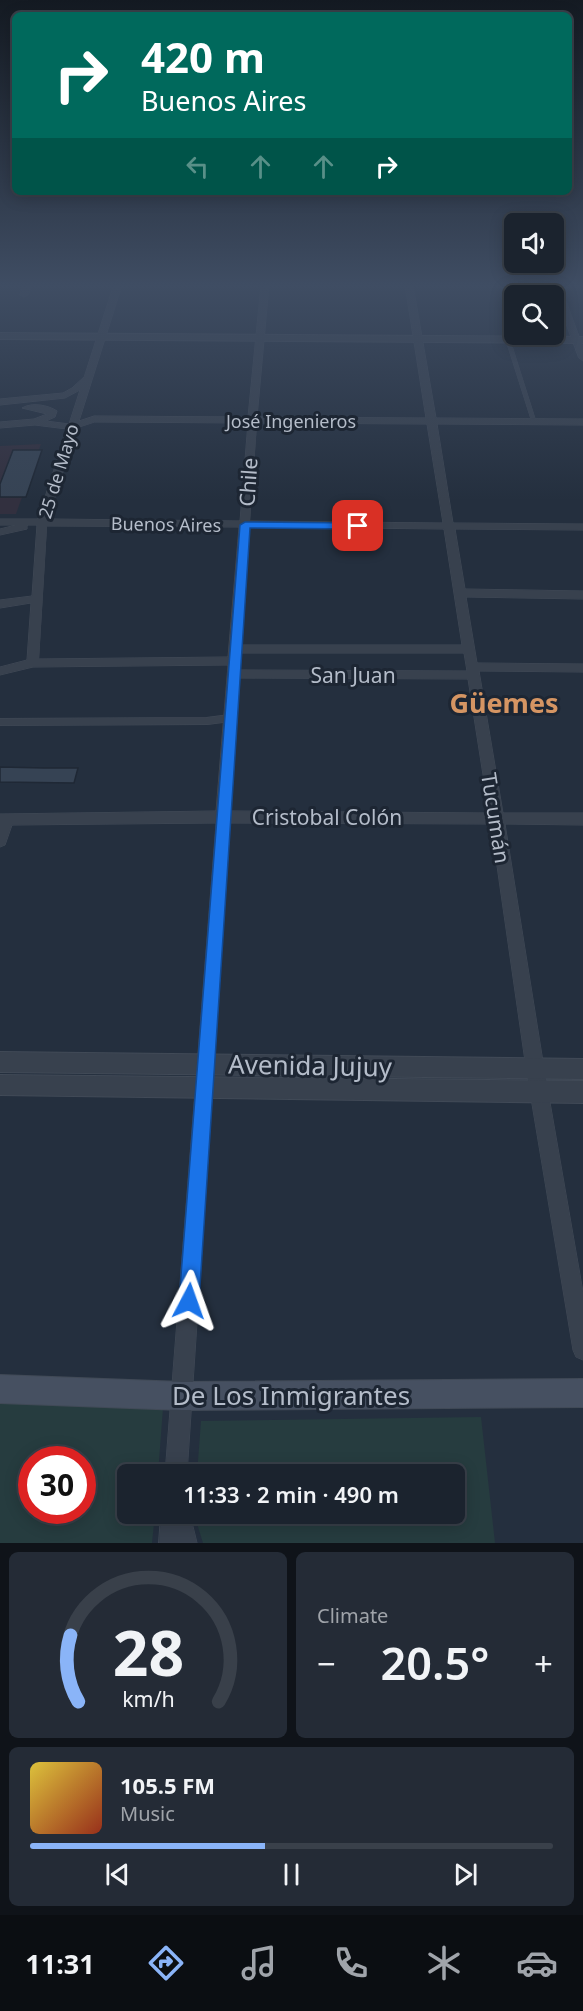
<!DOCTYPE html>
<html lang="en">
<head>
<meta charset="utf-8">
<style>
  body { margin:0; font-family:"Noto Sans",sans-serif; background:#242b36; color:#f1f3f6; height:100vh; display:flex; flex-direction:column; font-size:22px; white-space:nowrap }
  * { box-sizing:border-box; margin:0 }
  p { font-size:20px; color:#a0a4aa }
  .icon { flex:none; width:33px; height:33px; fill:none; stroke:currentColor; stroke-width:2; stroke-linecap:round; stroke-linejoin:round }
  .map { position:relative; height:1543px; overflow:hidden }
  .drawer { display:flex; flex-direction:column; gap:9px; padding:9px; background:#0f1319; flex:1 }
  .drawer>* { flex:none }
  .guide { position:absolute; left:12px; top:12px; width:560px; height:183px; border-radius:9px; box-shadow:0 3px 15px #0003,0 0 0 2px #39404a; background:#00695c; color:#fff; overflow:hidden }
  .controls { position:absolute; left:504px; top:213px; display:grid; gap:12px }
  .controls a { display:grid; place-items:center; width:60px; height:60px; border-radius:9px; background:#1b232e; box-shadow:0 3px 15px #0003,0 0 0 2px #39404a; font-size:30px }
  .speed { position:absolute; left:18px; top:1446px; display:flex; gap:12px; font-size:30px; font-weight:700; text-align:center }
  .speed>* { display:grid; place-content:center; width:78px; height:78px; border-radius:50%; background:#1b232e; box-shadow:0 3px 15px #0003,0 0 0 2px #39404a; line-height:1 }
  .speed .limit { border:9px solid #d22; background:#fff; color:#111 }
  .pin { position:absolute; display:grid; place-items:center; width:51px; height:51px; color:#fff; margin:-26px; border-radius:12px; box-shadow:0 3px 9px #0006 }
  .me { position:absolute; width:66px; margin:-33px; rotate:4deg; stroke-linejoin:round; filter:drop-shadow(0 0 4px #0008) }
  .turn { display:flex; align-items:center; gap:21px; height:126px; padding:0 30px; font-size:27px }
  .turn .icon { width:78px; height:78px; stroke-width:2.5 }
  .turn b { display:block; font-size:42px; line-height:51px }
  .lanes { display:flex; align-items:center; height:57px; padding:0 30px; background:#0003; justify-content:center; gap:30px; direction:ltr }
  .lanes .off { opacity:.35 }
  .big { font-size:45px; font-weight:600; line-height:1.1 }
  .drawer .widget { flex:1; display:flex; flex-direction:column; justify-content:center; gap:9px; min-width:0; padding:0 21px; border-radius:9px; background:#242b36 }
  .drawer .dial { align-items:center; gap:0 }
  .dial svg { height:156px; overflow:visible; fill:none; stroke:#39404a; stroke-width:7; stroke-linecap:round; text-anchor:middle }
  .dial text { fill:#f1f3f6; stroke:none }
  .song { display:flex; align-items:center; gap:18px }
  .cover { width:72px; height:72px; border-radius:9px; background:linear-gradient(135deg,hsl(50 70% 55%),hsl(10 70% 35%)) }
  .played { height:6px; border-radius:3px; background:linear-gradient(90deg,#8ab4f8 45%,#39404a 45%) }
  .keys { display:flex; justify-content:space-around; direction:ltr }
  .heat { display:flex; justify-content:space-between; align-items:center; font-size:33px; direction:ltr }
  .drawer .tiles { flex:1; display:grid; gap:9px; grid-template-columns:1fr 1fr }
  .widget:last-child { grid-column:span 2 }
  .trip { position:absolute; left:117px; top:1464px; width:348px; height:60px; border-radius:9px; background:#1b232e; box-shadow:0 3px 15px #0003,0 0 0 2px #39404a; font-weight:600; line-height:60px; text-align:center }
  .tab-bar { display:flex; height:96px; justify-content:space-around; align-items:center; background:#0b0e12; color:#a0a4aa }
  .tab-bar .icon { width:42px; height:42px }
  .tab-bar .selected { color:#8ab4f8 }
  .tab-bar b { font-size:27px; color:#f1f3f6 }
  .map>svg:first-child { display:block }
  .medical { fill:#32303f }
  .green { fill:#263c3f; fill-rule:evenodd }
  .building { fill:#364354; stroke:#1f2835; stroke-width:1.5 }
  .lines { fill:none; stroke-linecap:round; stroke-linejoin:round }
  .service-far1-casing { stroke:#414a57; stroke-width:5 }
  .service-casing { stroke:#414a57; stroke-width:8 }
  .minor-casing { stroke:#414a57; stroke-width:1 }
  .tertiary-casing { stroke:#414a57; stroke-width:2 }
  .secondary-casing { stroke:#414a57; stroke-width:2 }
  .service-far1 { stroke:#38414e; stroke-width:4.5 }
  .service { stroke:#38414e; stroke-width:7 }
  .minor { fill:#38414e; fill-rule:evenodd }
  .tertiary { fill:#38414e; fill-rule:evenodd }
  .secondary { fill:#465061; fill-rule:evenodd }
  .route { fill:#1a73e8; stroke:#114b97; stroke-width:1.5 }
  .labels { text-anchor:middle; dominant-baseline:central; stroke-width:6; stroke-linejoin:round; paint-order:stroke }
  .far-street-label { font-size:18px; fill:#b4bcc9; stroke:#1d2633 }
  .street-label { font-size:21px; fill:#b4bcc9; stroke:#1d2633 }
  .near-street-label { font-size:26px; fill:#b4bcc9; stroke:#1d2633 }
  .district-label { font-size:27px; font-weight:bold; fill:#d59563; stroke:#1d2633 }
</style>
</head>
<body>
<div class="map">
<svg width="583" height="1543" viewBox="0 0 583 1543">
  <rect width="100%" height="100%" fill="#242f3e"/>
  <path class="medical" d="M41 444 16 514H0V446Z"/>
  <path class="green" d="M0 1401 163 1408 158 1474H128V1514H155L152 1543H0ZM32 1460H82V1510H32Z
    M481 1417 495 1543H203L194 1514H454V1474H197L201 1421Z"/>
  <path class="building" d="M13 450H42L26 497H0V484Z
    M0 767 44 768H78L74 783 0 782Z"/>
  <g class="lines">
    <defs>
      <path id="service-far1" d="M508 340 534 422"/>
      <path id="service" d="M0 722 207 721 230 718"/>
      <path id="minor" d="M24 285H32L28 295 24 297 20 295Z
        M114 285H122L79 421 94 416 248 417 261 285H269L257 417 426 418 405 285H413L436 418 583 419V425L437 424 453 523 583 524V530L455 529 465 589 583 591V599L466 597 477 663 583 664V672L479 671 503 813H583V825L505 824 544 1068 583 1292V1360L576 1357 573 1350 526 1068 491 824 230 823 187 1474H165L216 823 12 825 5 845 0 847V814L216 811 228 665 33 667 0 675V667L27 660 31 603 0 608V600L32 596 37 525H27V529L0 535V529L16 525H0V519H38L67 429 35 425 0 428V422L34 419 47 414 22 408C32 402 48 405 57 411L55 417 46 421 69 424 80 390 65 398 0 405V399L63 393 72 388 84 377ZM95 422 248 423 240 521 48 519 77 428ZM257 423 427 424 443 523 250 521ZM47 526 239 527 228 657 39 659ZM250 527 444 529 462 645H241ZM241 653H464L467 671 240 670ZM239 678 468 679 489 813 230 811Z
        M552 285H560L583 347V361L579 358Z
        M161 1514H190L197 1543H159Z"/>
      <path id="tertiary" d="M0 333 583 337V343L0 339Z
        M0 1052 583 1059V1079L0 1072Z
        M0 1075 583 1081V1103L0 1095Z"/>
      <path id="secondary" d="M0 1375 182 1382 583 1379V1407L182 1410 0 1403Z"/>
    </defs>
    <use href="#service-far1" class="service-far1-casing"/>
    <use href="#service" class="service-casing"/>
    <use href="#minor" class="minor-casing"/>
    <use href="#tertiary" class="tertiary-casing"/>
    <use href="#secondary" class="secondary-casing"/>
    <use href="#service-far1" class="service-far1"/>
    <use href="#service" class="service"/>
    <use href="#minor" class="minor"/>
    <use href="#tertiary" class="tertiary"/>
    <use href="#secondary" class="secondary"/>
  </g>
  <linearGradient id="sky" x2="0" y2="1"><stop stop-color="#141a22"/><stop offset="0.57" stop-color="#3f4d63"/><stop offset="1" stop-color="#3f4d63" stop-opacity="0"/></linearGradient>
  <rect width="583" height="501" fill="url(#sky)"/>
  <path class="route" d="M245 522 358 523 363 526 358 529 250 528 199 1301 196 1308 189 1311 182 1308 179 1301 240 525Z"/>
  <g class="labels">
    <g class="far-street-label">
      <text x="291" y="421">José Ingenieros</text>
      <text transform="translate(58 471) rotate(-73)">25 de Mayo</text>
      <text transform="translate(166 524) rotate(1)">Buenos Aires</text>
    </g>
    <g class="street-label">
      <text transform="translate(248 482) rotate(-86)">Chile</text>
      <text x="353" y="675">San Juan</text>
      <text x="327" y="817">Cristobal Colón</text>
      <text transform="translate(496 818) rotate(81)">Tucumán</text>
    </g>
    <g class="near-street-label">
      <text transform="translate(310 1065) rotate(1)">Avenida Jujuy</text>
      <text x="291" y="1395">De Los Inmigrantes</text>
    </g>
    <g class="district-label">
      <text x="504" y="702">Güemes</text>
    </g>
  </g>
</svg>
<div class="controls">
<a><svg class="icon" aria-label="sound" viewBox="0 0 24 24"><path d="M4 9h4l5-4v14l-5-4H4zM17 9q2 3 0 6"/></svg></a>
<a><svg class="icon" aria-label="search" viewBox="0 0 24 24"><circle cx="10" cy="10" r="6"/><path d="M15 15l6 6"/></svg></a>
</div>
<div class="speed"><div class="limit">30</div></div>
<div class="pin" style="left:358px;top:526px;background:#d93025"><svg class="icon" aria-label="arrive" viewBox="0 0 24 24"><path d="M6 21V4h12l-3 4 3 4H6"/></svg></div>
<svg class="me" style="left:189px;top:1301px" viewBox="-20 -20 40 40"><path d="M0-17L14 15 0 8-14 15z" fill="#1a73e8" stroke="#fff" stroke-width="4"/></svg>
<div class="trip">11:33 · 2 min · 490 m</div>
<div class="guide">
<div class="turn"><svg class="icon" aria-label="right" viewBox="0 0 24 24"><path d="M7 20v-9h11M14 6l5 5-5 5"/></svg><div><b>420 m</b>Buenos Aires</div></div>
<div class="lanes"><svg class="icon off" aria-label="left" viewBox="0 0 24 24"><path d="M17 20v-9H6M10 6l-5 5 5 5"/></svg><svg class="icon off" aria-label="ahead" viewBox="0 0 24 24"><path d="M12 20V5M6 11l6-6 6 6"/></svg><svg class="icon off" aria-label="ahead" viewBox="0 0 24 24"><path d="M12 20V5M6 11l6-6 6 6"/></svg><svg class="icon" aria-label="right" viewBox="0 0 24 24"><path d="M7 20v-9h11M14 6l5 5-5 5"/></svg></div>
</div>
</div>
<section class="drawer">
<div class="tiles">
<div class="widget dial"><svg viewBox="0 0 100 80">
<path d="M14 69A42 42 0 1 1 86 69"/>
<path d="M14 69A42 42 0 0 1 10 35" stroke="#8ab4f8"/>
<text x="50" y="56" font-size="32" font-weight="700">28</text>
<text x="50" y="72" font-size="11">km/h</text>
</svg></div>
<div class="widget"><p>Climate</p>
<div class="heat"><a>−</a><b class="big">20.5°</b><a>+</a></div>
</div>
<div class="widget">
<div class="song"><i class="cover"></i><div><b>105.5 FM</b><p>Music</p></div></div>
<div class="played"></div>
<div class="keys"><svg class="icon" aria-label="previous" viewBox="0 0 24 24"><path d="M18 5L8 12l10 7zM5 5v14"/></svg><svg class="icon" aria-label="pause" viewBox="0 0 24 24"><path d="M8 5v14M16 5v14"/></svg><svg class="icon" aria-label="next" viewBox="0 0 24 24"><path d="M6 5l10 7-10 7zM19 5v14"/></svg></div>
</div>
</div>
</section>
<nav class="tab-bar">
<b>11:31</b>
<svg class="icon selected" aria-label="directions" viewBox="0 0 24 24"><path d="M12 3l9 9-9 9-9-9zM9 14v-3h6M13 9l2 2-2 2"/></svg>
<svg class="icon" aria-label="music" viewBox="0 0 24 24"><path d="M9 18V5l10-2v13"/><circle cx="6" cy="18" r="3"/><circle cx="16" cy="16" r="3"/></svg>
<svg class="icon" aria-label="phone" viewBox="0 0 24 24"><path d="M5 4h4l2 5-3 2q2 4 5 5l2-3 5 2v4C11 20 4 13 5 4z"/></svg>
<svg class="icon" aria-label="climate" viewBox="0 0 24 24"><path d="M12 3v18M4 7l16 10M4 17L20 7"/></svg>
<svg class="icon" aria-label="car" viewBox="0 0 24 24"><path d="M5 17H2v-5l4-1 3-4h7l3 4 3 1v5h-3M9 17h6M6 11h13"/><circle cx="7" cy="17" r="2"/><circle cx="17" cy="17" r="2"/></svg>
</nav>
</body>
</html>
